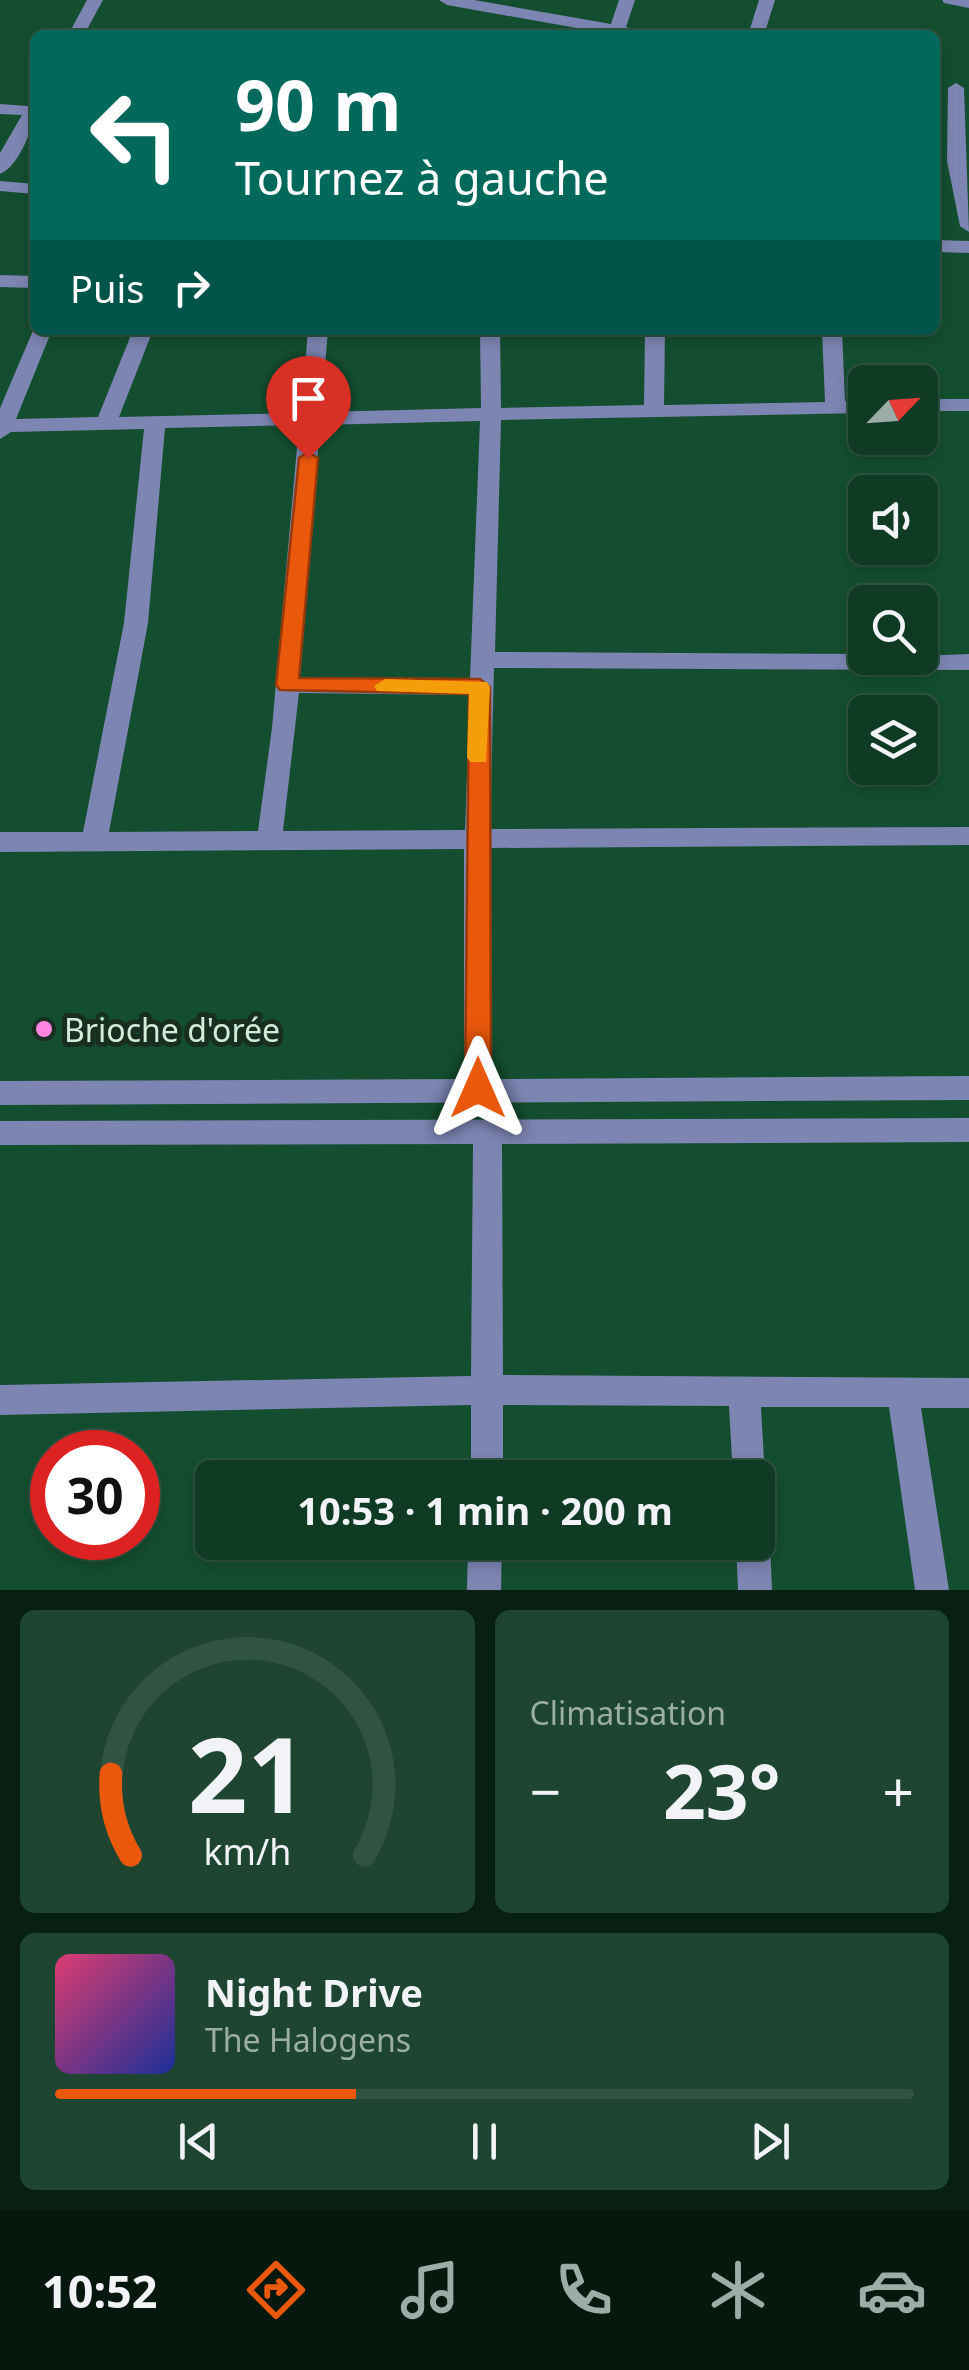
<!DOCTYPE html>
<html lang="fr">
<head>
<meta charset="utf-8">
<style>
  body { margin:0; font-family:"Noto Sans",sans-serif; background:#1d4531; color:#f1f3f6; height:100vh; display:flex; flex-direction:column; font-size:38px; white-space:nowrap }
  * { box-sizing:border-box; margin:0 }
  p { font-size:32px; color:#9bada6 }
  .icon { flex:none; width:55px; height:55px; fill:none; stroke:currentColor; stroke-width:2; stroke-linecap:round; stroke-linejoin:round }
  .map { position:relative; height:1590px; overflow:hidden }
  .sheet { display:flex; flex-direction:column; gap:20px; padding:20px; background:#082014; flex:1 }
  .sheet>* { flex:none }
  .guide { position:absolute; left:30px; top:30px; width:910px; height:305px; border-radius:15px; box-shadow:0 5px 15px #0003,0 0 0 2px #2f5441; background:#00695c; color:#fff; overflow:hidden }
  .needle { width:65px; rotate:65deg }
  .buttons { position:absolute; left:848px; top:365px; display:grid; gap:20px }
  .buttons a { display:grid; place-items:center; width:90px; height:90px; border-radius:15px; background:#0f3a24; box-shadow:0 5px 15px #0003,0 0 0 2px #2f5441; font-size:50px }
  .speed { position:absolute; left:30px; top:1430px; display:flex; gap:20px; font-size:50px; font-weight:700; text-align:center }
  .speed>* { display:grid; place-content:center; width:130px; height:130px; border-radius:50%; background:#0f3a24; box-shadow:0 5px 15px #0003,0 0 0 2px #2f5441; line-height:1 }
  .speed .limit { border:15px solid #d22; background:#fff; color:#111 }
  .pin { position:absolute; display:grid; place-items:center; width:85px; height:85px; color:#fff; margin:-102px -42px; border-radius:50% 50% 50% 0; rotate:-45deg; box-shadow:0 0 10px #0007 }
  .pin .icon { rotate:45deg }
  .me { position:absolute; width:110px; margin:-55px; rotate:0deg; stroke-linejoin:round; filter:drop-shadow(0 0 8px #0008) }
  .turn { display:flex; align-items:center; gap:35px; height:210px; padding:0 40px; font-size:45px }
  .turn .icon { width:130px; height:130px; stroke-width:2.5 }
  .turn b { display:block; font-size:70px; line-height:85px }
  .then { display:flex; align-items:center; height:95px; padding:0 40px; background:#0003; gap:20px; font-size:38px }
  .big { font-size:75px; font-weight:700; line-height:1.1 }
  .sheet .tile { flex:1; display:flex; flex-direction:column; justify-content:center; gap:15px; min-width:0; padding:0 35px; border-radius:15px; background:#1d4531 }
  .sheet .dial { align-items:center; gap:0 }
  .dial svg { height:260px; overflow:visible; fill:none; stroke:#2f5441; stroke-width:7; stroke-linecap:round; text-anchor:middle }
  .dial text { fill:#f1f3f6; stroke:none }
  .song { display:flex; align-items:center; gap:30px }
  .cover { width:120px; height:120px; border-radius:15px; background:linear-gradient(135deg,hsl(340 70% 55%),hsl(230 70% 35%)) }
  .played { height:10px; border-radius:5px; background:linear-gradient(90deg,#ea580c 35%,#2f5441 35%) }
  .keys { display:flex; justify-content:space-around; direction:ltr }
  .heat { display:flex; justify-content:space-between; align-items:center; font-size:55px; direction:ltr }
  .sheet .tiles { flex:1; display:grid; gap:20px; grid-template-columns:1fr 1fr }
  .tile:last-child { grid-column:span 2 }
  .trip { position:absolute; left:195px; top:1460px; width:580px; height:100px; border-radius:15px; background:#0f3a24; box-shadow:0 5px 15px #0003,0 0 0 2px #2f5441; font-weight:700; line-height:100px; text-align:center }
  .dock { display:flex; height:160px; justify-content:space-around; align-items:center; background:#06170e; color:#9bada6 }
  .dock .icon { width:70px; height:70px }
  .dock .selected { color:#ea580c }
  .dock b { font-size:45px; color:#f1f3f6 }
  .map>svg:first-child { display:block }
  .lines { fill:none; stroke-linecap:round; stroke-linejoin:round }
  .minor { fill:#7d85b2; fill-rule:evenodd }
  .route { fill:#ea580c; stroke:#983908; stroke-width:2.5 }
  .slow { fill:#f59e0b }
  .poi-dot { fill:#fd86e2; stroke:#172e20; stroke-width:4 }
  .labels { text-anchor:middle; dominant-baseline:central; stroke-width:10; stroke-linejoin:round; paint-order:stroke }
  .poi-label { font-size:32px; fill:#d1edda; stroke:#172e20; text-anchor:start }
</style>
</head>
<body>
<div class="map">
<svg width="969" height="1590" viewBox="0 0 969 1590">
  <rect width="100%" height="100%" fill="#144e30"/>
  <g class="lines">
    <path class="minor" d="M87 0H103L84 35H68Z
      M439 0H474L611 24 619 0H635L626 27 651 35H616L447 5Z
      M759 0H775L764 35H748Z
      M942 0H969V8L944 3Z
      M956 83 964 88 969 232 960 226 947 161 948 88Z
      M35 102C35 124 21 165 0 174V153L22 115 0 114V104L27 106Z
      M0 181 35 184V194L0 191Z
      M935 240 969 241V253L935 252Z
      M0 275 35 276V288L0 287Z
      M35 326V330H52L16 419 98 417 133 330H153L119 417 301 413 308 330H328L321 412 481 408 480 330H500L501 408 644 405 645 330H665L664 405 825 402 822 330H842L845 401H865V413L501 420 495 652 865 654V658L969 654V670L494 668 490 829 969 827V845L490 848 492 1079 969 1076V1100L0 1105V1081L464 1079V849L0 852V832H83L124 623 144 429 11 432 0 439V408ZM480 421 470 679 300 677 320 425ZM299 425 272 728 258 831 109 832 148 623 165 428ZM299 693 470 695 465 830 283 831Z
      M920 399H969V411H920Z
      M969 1118V1142L502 1144 503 1375 969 1378V1408H921L949 1590H915L889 1407H761L765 1478 758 1490V1478H733L729 1406 503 1405V1478H471V1405L0 1415V1385L471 1376 473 1144 0 1145V1121Z
      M758 1527 765 1530 770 1542 772 1590H738L736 1542H758Z
      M468 1542H502L501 1590H467Z"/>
  </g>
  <path class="route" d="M308 452 318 458 299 678 480 679 490 687 491 1088 487 1096 478 1099 469 1096 465 1088 469 694 280 690 276 685 299 458Z"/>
  <path class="slow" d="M385 679 487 682 490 687 486 762H470L467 757 469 694 377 691 374 686Z"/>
  <circle class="poi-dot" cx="44" cy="1029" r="10"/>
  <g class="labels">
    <g class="poi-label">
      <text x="64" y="1029">Brioche d'orée</text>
    </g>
  </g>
</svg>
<div class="buttons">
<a><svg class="needle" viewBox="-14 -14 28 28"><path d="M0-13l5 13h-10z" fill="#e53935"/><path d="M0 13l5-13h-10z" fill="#9bada6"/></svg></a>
<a><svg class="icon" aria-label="sound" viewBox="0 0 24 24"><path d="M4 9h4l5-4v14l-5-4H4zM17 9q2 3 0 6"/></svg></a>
<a><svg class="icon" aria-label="search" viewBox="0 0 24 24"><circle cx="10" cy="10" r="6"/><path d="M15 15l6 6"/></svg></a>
<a><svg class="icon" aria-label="layers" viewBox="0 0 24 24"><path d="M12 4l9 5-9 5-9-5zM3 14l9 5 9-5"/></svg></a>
</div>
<div class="speed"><div class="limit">30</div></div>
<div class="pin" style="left:308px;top:458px;background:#d93025"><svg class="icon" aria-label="arrive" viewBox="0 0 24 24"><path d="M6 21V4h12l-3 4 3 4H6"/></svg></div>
<svg class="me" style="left:478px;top:1088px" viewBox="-20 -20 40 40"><path d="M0-17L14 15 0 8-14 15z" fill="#ea580c" stroke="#fff" stroke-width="4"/></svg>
<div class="trip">10:53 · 1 min · 200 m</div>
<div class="guide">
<div class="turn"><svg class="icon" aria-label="left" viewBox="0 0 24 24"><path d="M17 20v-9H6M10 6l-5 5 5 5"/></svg><div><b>90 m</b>Tournez à gauche</div></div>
<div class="then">Puis<svg class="icon" aria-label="right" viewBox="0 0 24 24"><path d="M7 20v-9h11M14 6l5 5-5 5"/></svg></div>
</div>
</div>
<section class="sheet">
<div class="tiles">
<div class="tile dial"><svg viewBox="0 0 100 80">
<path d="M14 69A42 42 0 1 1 86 69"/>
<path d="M14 69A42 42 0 0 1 8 44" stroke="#ea580c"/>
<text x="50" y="56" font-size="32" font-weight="700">21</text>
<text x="50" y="72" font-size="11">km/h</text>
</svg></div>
<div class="tile"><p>Climatisation</p>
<div class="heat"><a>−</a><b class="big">23°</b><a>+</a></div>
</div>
<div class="tile">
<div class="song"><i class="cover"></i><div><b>Night Drive</b><p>The Halogens</p></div></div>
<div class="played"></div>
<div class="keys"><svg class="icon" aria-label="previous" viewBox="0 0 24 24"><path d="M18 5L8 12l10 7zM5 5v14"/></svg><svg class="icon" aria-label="pause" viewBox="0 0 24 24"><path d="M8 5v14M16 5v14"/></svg><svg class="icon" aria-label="next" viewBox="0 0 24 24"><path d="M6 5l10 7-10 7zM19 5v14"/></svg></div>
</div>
</div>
</section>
<nav class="dock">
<b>10:52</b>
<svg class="icon selected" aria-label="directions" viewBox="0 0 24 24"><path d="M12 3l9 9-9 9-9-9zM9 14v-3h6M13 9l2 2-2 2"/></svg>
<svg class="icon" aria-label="music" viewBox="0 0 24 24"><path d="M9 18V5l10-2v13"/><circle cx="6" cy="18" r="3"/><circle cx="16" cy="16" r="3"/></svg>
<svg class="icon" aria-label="phone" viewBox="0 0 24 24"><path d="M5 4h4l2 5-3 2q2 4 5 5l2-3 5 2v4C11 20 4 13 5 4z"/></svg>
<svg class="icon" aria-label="climate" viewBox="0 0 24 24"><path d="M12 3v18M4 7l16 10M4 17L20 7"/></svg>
<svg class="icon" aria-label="car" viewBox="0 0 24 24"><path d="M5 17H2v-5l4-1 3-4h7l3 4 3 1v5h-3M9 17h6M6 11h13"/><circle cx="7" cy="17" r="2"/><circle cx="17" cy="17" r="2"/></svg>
</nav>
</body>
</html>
